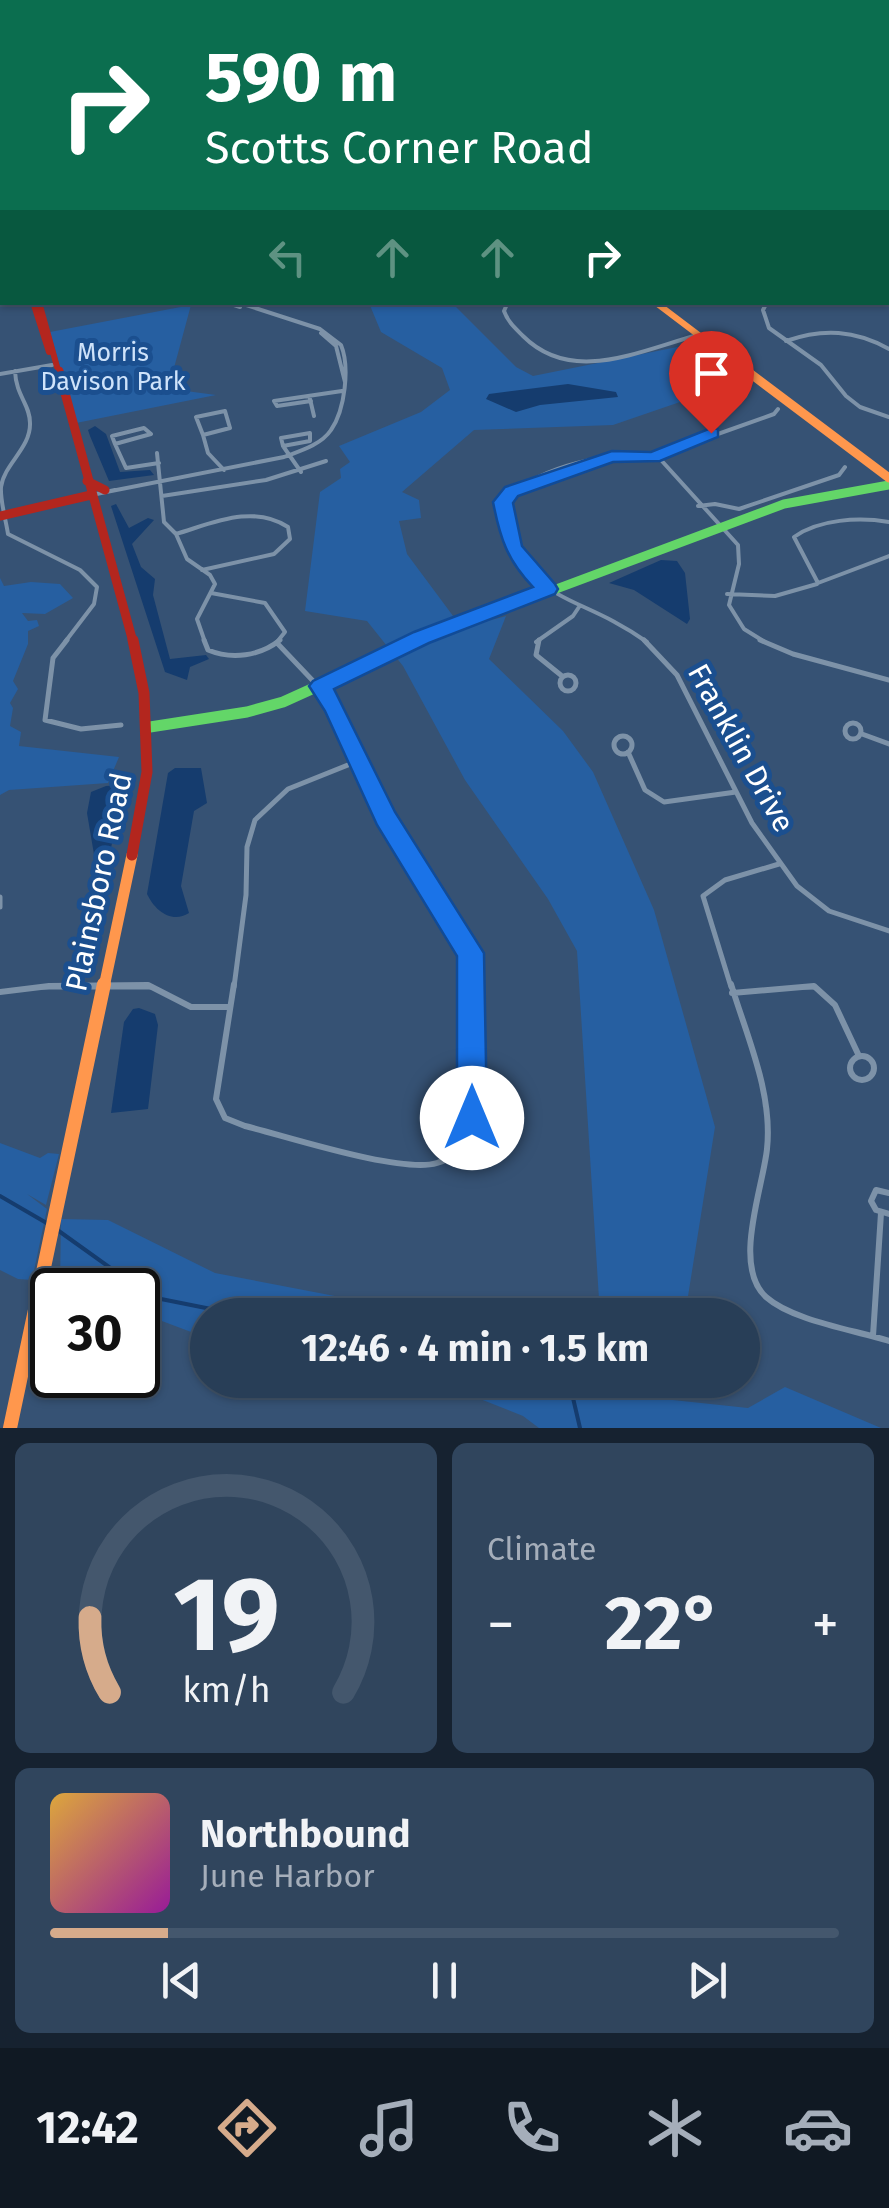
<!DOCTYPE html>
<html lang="en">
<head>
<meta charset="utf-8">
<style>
  body { margin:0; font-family:"Fira Sans",sans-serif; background:#30455d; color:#f1f3f6; height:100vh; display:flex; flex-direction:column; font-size:38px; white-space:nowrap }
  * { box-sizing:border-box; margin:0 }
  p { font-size:32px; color:#a5aeba }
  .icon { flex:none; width:55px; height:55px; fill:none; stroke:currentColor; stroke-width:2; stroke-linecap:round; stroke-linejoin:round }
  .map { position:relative; height:1428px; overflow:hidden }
  .details { display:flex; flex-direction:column; gap:15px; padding:15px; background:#162230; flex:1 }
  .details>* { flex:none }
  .guide { position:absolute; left:0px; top:0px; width:890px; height:305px; box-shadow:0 2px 8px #0004,0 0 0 2px #44576d; background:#0b6e4f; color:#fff; overflow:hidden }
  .speed { position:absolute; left:30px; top:1268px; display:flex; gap:20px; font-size:50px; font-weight:700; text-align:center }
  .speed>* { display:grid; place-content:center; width:130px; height:130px; border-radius:50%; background:#283e57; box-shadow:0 2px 8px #0004,0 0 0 2px #44576d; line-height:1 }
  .speed .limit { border:5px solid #111; border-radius:15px; background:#fff; color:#111 }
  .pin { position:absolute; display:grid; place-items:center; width:85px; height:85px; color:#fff; margin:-102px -42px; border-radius:50% 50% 50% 0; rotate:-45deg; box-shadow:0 0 10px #0007 }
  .pin .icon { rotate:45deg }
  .me { position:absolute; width:110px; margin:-55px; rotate:0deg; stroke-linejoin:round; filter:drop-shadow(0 0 8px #0008) }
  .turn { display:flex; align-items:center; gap:35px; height:210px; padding:0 40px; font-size:45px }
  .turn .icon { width:130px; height:130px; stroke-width:2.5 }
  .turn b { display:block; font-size:70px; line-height:85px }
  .lanes { display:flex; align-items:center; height:95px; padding:0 40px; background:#0003; justify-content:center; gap:50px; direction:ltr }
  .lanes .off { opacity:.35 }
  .big { font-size:75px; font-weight:700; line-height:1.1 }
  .details .tile { flex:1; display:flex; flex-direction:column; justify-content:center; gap:15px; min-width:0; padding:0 35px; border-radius:15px; background:#30455d }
  .details .dial { align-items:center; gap:0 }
  .dial svg { height:260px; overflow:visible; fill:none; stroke:#44576d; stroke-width:7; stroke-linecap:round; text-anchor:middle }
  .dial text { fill:#f1f3f6; stroke:none }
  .song { display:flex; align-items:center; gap:30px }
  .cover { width:120px; height:120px; border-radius:15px; background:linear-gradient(135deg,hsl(40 70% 55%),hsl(300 70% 35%)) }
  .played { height:10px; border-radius:5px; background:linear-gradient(90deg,#d6ab8b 15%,#44576d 15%) }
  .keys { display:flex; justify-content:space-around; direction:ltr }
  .heat { display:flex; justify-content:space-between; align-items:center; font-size:55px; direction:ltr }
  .details .tiles { flex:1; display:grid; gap:15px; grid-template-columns:1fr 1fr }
  .tile:last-child { grid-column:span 2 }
  .trip { position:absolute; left:190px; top:1298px; width:570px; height:100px; border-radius:50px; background:#283e57; box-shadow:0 2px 8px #0004,0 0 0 2px #44576d; font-weight:700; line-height:100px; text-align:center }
  .tabs { display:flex; height:160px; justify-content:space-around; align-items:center; background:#101923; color:#a5aeba }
  .tabs .icon { width:70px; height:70px }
  .tabs .active { color:#d6ab8b }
  .tabs b { font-size:45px; color:#f1f3f6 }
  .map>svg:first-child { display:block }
  .green { fill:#265fa1 }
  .water { fill:#153c6e }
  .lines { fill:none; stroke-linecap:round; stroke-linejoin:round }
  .stream-far1 { stroke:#153c6e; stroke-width:2.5 }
  .stream { stroke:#153c6e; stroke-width:4 }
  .street-far2 { stroke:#7d92a8; stroke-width:4 }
  .street-far1 { stroke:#7d92a8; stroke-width:5 }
  .street { stroke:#7d92a8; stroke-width:6 }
  .fast-far1 { stroke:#63d668; stroke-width:9 }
  .fast { stroke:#63d668; stroke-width:11 }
  .slow-far3 { stroke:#ff974d; stroke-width:6 }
  .slow-far2 { stroke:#ff974d; stroke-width:9 }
  .slow-far1 { stroke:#ff974d; stroke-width:11 }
  .slow { stroke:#ff974d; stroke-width:14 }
  .jam-far3 { stroke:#b3261e; stroke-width:5 }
  .jam-far2 { stroke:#b3261e; stroke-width:6 }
  .jam-far1 { stroke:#b3261e; stroke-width:9 }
  .jam { stroke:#b3261e; stroke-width:11 }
  .route { fill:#1a73e8; stroke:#114b97; stroke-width:2.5 }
  .labels { text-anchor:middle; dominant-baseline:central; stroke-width:10; stroke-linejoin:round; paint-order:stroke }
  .far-park-label { font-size:25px; fill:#cfe3fa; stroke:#1b4f8f }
  .street-label { font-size:30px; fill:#fff; stroke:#1b4f8f }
</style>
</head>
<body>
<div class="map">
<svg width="889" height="1428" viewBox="0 0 889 1428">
  <rect width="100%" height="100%" fill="#365274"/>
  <path class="green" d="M369 303H452L516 367 533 376 702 342 747 379 613 425 474 430 402 492 419 500 421 518 399 521 407 554 462 628 506 616 489 659 563 731 593 772 654 910 715 1127 685 1315H600L577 951 548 899 465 780 403 666 367 621 305 611 320 492 341 478 340 469 350 462 339 446 421 412 450 390 442 368 381 332Z
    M191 305 171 379 186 391 216 395 76 423 50 332Z
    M0 578 4 586 31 582 60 584 73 598 45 614 22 613 28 621 37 620 39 626 28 631V644L13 681 18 689 10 703 13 708 10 726 21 732 19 746 119 757 108 783 9 790 0 795Z
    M0 1143 40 1158 48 1153 59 1154 46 1205 27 1194 47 1209 32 1280 18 1279 0 1270Z
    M61 1219 108 1220 215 1273 434 1315H208L207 1338 138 1312V1290L60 1288Z
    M432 1380H630L654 1398 748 1408 785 1387 881 1428H539L523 1416Z"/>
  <path class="water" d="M568 384 616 392 618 397 540 405 516 412 486 399 489 394Z
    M95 426 106 434 120 472 150 470 154 475 109 481 90 436 88 430Z
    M116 504 129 528 148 518 154 520 132 544 141 567 155 579 153 595 170 659 206 655 209 659 190 667 187 680 165 672 111 506Z
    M661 560 677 561 685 573 690 619 687 624 634 590 609 583Z
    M175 768H201L207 803 194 811 181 886 189 913C172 924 155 911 147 894L168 773Z
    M106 786 122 785 124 789 105 875 97 872 87 813 91 792Z
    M139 1008 155 1014 158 1025 148 1109 111 1113 124 1022 133 1009Z"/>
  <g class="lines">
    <path class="stream-far1" d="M833 0 837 2"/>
    <path class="stream" d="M0 1196 50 1225
      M56 1229 151 1297 241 1315
      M563 1380 573 1398 580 1428"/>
    <path class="street-far2" d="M0 229 2 224
      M225 302 240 307
      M508 302 504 311C508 322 515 328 523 336 572 385 638 351 698 335
      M767 302 763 310 769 328 821 365 846 396 860 407 889 417
      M321 333 336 346 345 382
      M786 341C823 328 855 330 889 349
      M15 371C16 396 30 404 30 423 31 448 4 464 1 487 0 501 6 520 8 534L80 570 97 587 94 604 65 642
      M0 374 52 365
      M310 399 314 416
      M311 401 277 406 274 401 342 391
      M225 411 230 428 203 435 196 417Z
      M144 428 151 434 115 444 112 436Z
      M310 433V441L283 446 281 438Z
      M203 435 208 453 224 470
      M115 444 126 468 159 463
      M283 446 301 472
      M157 453 164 522 176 534 187 559 210 575 215 584 197 619 205 642
      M653 457 774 414 778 409
      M91 495 284 457C300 451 321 445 331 430 345 410 350 367 341 345L320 329 237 302
      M92 495 115 490
      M162 496 266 480 326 461
      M698 506 715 504 739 509 839 475 845 467
      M889 522C859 517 819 519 794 537L818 583 889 556
      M176 534C213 523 253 504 288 527L290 539 274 554 202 570
      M211 593 265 603 285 632 277 642
      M727 594 775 596 817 584
      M536 642 573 616 579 607
      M647 642C570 587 528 612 503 502 539 466 612 448 661 460L738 545 739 564 729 605 744 629 765 642"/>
    <path class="street-far1" d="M67 640 53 658 45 720 81 729 121 725
      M204 640 208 650C232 660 260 656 280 640
      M539 640 536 655 562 676
      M644 640 677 675 752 823 797 886 829 911 889 931
      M760 640 793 654 889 680
      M278 644 315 683 358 761
      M560 683a8 8 0 1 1 16 0a8 8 0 1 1-16 0Z
      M845 731a8 8 0 1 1 16 0a8 8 0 1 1-16 0Z
      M862 734 889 744
      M614 745a9 9 0 1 1 18 0a9 9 0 1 1-18 0Z
      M628 752 645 790 664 802 736 792
      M358 761 394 833 464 937 470 953 474 987
      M0 897V907
      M42 987H152
      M234 987 246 895 247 847 255 820 288 789 358 761
      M731 987 703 896 725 880 779 864
      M804 987H815"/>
    <path class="street" d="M234 984 216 1099 225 1118 245 1126C286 1136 401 1174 437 1163 454 1158 463 1147 468 1131L474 1050V984
      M731 984C747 1037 773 1093 767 1149 763 1188 732 1266 766 1297 793 1321 855 1330 889 1341
      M0 992 49 986 148 985 191 1007H229
      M732 993 814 986 835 1005 859 1056
      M850 1068a12 12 0 1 1 24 0a12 12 0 1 1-24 0Z
      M889 1193 876 1190 871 1201 876 1210 889 1214
      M873 1336 881 1213"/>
    <path class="fast-far1" d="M414 642 784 504 889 485"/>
    <path class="fast" d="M150 727 247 712 283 702 420 640"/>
    <path class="slow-far3" d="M655 302 750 374"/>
    <path class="slow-far2" d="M747 371 889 478"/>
    <path class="slow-far1" d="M104 987 132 855"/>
    <path class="slow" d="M10 1428 104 984"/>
    <path class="jam-far3" d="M157 0 163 2"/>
    <path class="jam-far2" d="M33 302 49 352
      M39 302 59 374"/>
    <path class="jam-far1" d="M59 371 133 642
      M87 481 105 490
      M0 516 91 495"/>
    <path class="jam" d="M132 855 147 772 144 693 133 640"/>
  </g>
  <path class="route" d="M711 428 718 429V437L660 461 613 462 518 496 513 503 522 546 555 584 558 589 555 594 429 643 334 689 395 812 484 953 487 1118 483 1129 472 1133 461 1129 457 1118V956L377 825 325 711 309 686 313 681 414 632 533 587C507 560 500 538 493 502L505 487 612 451 651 452Z"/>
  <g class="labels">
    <g class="far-park-label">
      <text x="113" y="353">Morris<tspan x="113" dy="29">Davison Park</tspan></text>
    </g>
    <g class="street-label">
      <text transform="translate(741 748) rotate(61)">Franklin Drive</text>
      <text transform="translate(99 882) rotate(-78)">Plainsboro Road</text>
    </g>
  </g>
</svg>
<div class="speed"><div class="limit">30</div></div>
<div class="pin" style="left:711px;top:433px;background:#d93025"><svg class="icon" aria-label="arrive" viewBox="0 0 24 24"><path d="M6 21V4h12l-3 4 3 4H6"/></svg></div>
<svg class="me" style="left:472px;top:1118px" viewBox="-20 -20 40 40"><circle r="19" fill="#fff"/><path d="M0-13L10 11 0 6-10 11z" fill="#1a73e8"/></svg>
<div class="trip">12:46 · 4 min · 1.5 km</div>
<div class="guide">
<div class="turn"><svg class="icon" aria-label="right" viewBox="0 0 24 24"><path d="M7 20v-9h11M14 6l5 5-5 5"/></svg><div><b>590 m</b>Scotts Corner Road</div></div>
<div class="lanes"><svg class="icon off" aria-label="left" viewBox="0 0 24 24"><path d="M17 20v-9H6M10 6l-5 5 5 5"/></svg><svg class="icon off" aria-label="ahead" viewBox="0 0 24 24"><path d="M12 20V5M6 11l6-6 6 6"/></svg><svg class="icon off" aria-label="ahead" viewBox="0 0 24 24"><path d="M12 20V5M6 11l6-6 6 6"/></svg><svg class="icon" aria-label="right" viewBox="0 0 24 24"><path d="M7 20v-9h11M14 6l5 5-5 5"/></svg></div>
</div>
</div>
<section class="details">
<div class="tiles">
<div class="tile dial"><svg viewBox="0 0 100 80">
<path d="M14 69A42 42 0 1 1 86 69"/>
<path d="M14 69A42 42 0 0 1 8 46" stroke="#d6ab8b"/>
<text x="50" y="56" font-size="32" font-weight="700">19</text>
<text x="50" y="72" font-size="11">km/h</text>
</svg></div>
<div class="tile"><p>Climate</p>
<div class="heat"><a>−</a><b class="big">22°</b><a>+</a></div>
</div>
<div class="tile">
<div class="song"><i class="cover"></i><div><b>Northbound</b><p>June Harbor</p></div></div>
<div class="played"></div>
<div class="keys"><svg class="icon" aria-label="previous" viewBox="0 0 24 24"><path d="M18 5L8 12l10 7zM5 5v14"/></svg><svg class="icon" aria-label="pause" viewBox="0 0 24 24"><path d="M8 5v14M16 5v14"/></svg><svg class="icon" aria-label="next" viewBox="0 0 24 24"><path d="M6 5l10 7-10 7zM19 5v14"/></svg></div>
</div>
</div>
</section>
<nav class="tabs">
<b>12:42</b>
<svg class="icon active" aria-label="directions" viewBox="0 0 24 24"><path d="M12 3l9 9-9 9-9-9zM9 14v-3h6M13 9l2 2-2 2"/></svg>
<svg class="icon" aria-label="music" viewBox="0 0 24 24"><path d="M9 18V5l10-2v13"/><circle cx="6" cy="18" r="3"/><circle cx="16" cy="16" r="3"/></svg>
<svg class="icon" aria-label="phone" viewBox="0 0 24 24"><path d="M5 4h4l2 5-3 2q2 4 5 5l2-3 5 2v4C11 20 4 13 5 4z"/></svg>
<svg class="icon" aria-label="climate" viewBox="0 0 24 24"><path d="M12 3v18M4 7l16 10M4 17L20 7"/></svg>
<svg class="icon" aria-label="car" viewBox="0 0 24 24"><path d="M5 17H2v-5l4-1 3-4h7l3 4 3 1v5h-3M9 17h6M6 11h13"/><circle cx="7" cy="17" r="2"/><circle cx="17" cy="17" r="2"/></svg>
</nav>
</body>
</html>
